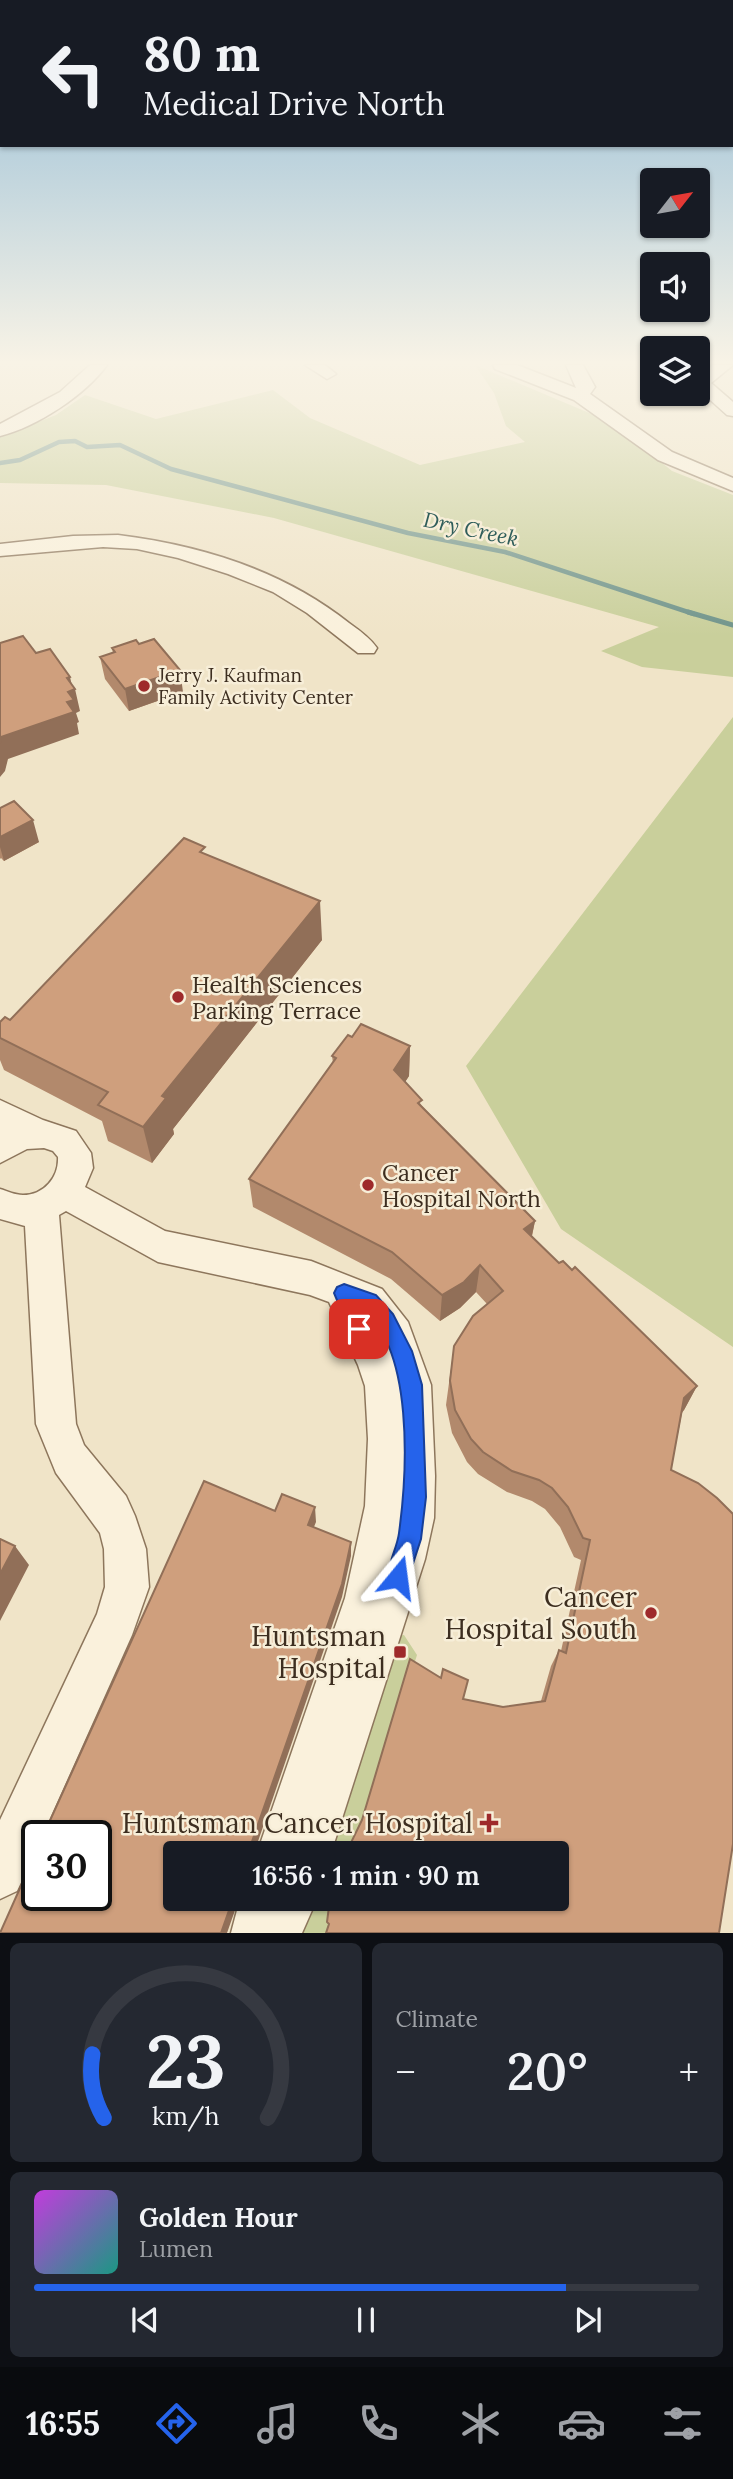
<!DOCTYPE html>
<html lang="en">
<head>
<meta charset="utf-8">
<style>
  body { margin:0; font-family:Lora,serif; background:#242831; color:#f1f3f6; height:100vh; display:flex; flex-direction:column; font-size:26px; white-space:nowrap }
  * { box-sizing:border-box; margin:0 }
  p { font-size:23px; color:#9ea1a6 }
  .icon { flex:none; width:38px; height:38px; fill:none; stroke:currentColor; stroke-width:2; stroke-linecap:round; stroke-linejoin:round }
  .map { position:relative; height:1933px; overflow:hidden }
  .panel { display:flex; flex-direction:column; gap:10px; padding:10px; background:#0d0f14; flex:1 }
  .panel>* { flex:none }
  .banner { position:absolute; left:0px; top:0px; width:733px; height:147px; box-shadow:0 2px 5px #0004; background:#171b24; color:#f1f3f6; overflow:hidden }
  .needle { width:46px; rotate:59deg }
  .controls { position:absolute; left:640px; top:168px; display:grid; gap:14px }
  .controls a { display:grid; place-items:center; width:70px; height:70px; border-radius:7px; background:#171b24; box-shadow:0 2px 5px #0004; font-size:35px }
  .speed { position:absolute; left:21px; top:1820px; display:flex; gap:14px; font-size:35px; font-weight:700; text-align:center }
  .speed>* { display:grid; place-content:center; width:91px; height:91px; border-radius:50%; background:#171b24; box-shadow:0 2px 5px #0004; line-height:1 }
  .speed .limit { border:4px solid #111; border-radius:10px; background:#fff; color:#111 }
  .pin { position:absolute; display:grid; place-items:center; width:60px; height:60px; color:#fff; margin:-30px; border-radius:14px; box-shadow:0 4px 10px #0006 }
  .me { position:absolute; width:77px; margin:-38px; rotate:16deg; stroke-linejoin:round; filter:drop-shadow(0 0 5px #0008) }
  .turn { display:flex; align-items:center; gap:24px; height:147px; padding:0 28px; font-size:32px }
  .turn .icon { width:91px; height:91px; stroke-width:2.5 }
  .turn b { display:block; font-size:49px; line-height:60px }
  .big { font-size:52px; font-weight:600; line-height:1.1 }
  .panel .widget { flex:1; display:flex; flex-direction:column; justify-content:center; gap:10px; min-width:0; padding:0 24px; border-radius:10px; background:#242831 }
  .panel .dial { align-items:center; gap:0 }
  .dial svg { height:182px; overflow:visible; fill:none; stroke:#363941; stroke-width:7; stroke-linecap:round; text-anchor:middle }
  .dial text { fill:#f1f3f6; stroke:none }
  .song { display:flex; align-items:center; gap:21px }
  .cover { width:84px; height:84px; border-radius:10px; background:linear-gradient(135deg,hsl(290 70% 55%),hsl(170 70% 35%)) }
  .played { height:7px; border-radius:4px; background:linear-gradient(90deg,#2563eb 80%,#363941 80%) }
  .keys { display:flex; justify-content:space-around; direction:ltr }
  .heat { display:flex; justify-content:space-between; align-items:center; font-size:38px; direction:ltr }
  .panel .tiles { flex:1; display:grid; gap:10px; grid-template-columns:1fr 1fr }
  .widget:last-child { grid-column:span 2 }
  .trip { position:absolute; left:163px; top:1841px; width:406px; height:70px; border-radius:7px; background:#171b24; box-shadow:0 2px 5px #0004; font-weight:600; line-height:70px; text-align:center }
  .dock { display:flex; height:112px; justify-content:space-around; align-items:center; background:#090b0e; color:#9ea1a6 }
  .dock .icon { width:49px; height:49px }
  .dock .current { color:#2563eb }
  .dock b { font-size:32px; color:#f1f3f6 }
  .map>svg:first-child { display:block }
  .green { fill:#c9cf9b }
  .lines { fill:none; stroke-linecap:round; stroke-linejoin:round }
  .stream-far1 { stroke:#6f938a; stroke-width:4.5 }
  .stream { stroke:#6f938a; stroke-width:5 }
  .minor-casing { stroke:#8d765c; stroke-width:3 }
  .minor { fill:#faf1dc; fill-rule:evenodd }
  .wall { fill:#b2896c }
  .shaded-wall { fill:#916f58 }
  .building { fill:#cf9f7d; stroke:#916f58; stroke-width:2 }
  .route { fill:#2563eb; stroke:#184099; stroke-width:2 }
  .poi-dot { fill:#9e2a2b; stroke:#f7eed8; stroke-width:2.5 }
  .labels { text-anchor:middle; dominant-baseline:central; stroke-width:5; stroke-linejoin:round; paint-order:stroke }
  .far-poi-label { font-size:19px; fill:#3d2e20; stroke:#f7eed8; text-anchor:start }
  .far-water-label { font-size:21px; font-style:italic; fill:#2f5d5a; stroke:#f7eed8 }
  .poi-label { font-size:23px; fill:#3d2e20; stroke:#f7eed8; text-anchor:start }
  .near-poi-label { font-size:28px; fill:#3d2e20; stroke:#f7eed8; text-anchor:end }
</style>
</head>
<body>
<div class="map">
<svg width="733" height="1933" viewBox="0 0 733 1933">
  <rect width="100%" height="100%" fill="#f0e4c8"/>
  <path class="green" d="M475 365 613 423 672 471 733 495V677L642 667 601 651 659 627 274 518 106 485 0 483V437L56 415 85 395 156 419 273 390 310 418 420 465 525 442 506 426 494 393Z
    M733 717V1347L561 1229 466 1066Z
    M404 1635 417 1655 362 1829 349 1853H321L385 1655 397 1636Z
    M306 1899H333L330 1933H295Z"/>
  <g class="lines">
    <path class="stream-far1" d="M0 463 20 460 59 442 75 441 87 447 120 445 171 469 408 533 505 552 694 614"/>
    <path class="stream" d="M688 612 733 625"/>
    <defs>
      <path id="minor" d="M90 365H107C85 395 37 427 0 436V424L60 392Z
        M305 365H325L336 374 327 379Z
        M493 365H517L576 388 566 365H583L595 387 590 394 672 452 733 478V491L658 460 574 400 495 369Z
        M713 365H733L711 383 733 402V416L727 415 698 389V371L704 372Z
        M118 535C200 545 284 571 349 623 359 630 370 638 377 648L374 653H358L307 613 273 592 228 574 178 558 137 549 103 547 0 556V544L73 536Z
        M0 1100 43 1120 76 1131 91 1153 93 1168 85 1187 165 1231 311 1261 382 1289 408 1322 431 1385 435 1476 434 1518 425 1559 331 1853H257L345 1598 365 1506 368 1439 365 1386 358 1365 329 1302 310 1295 158 1262 66 1211 59 1215 76 1424 84 1445 126 1496 135 1516 146 1549 149 1587 132 1635 42 1836H37V1848L17 1891 0 1899V1820L97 1614 105 1587 104 1549 100 1533 56 1473 36 1424 25 1226 0 1219V1189C7 1191 15 1195 23 1195 44 1195 59 1177 58 1157L53 1151 44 1148 27 1149 0 1163Z
        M240 1899H317L302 1933H231Z"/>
    </defs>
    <use href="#minor" class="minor-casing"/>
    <use href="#minor" class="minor"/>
  </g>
  <path class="wall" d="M112 648 183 692 129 711 105 679 100 657 113 653Z
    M0 808 39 842 4 861 1 858 0 859Z
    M206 854 322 940 173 1129 174 1134 152 1163 108 1141 102 1121 4 1070 0 1060V1022L10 1020Z
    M352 1037 410 1046 409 1076 405 1082 422 1106 535 1221 532 1236 559 1263 697 1386 684 1410 682 1413 671 1470 733 1514 329 1926 327 1922 463 1699 503 1707 541 1701 551 1666 559 1650 561 1651 581 1560 574 1557 560 1527 545 1509 532 1501 507 1492 478 1474 467 1462 452 1433 446 1405 454 1346 487 1304 476 1292 460 1308 440 1321 391 1279 253 1207 249 1179 333 1063 332 1056Z"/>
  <path class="shaded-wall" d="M180 670 183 692 129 711 125 689Z
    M70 677 73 690 75 689 80 711 76 713 79 722 77 723 79 734 8 759 5 771 0 777V743L1 737 67 702V678Z
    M33 820 39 842 4 861 0 847V837Z
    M320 901 322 940 173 1129 174 1134 152 1163 143 1127 162 1096Z
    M410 1046 409 1076 393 1100 394 1070Z
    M535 1221 529 1249 524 1229Z
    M480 1265 476 1292 460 1308 440 1321 442 1295Z
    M697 1386 684 1410 672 1422 684 1398Z
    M315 1507 316 1522 309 1539 308 1525Z
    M351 1542V1556L342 1597 254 1853H248Z
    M15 1546 29 1565 0 1621V1574Z
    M233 1899H239L227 1933H221Z"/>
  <path class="building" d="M23 636 36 653 50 649 70 677 67 678 75 689 68 692 74 700 67 702 74 712 1 737 0 743V643Z
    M154 639 180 670 125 689 100 657 115 652 112 648 136 640 139 644Z
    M14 801 33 820 0 837V808Z
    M184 838 205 847 200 852 320 901 162 1096 166 1098 143 1127 98 1105 108 1092 0 1038V1022L5 1017 10 1020Z
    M361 1024 410 1046 394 1070 422 1100 418 1103 535 1221 524 1229 559 1263 563 1261 572 1270 575 1267 697 1386 684 1398 671 1470 698 1483 717 1498 733 1514V1844L719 1933H326L329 1924 327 1922 330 1899H556V1853H346L362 1820 410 1659 441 1678 443 1669 468 1680 463 1699 503 1707 545 1701 559 1650 566 1653 590 1540 583 1538 568 1507 552 1488 539 1480 512 1471 483 1452 471 1439 455 1410 450 1381 454 1346 473 1316 503 1291 480 1265 464 1282 442 1295 392 1252 249 1179 336 1058 332 1056 348 1035 352 1037Z
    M204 1481 275 1511 282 1494 315 1507 308 1525 351 1542 342 1584 248 1853H175V1899H233L221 1933H0L37 1850V1895H96V1836H43Z
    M0 1539 15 1546 0 1574Z"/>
  <linearGradient id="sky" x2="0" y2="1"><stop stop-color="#8fbad6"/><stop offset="0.57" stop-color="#f8f3e6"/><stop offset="1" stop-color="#f8f3e6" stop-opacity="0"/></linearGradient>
  <rect width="733" height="636" fill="url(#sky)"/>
  <path class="route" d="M344 1284 376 1295 393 1314 412 1351 422 1385 426 1497 421 1539 406 1585 398 1588 390 1585C384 1569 397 1550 399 1533 407 1474 415 1346 360 1308L369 1329 367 1336 359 1339 352 1336 334 1293 337 1287Z"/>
  <g class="poi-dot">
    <circle cx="144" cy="686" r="7"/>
    <circle cx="178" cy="997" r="7"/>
    <circle cx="368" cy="1185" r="7"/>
    <circle cx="651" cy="1613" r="7"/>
    <rect x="393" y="1645" width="14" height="14" rx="3.5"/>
    <path d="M485.5 1812.5h7v7h7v7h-7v7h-7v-7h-7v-7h7z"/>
  </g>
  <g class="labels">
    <g class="far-poi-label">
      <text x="158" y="675">Jerry J. Kaufman<tspan x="158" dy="22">Family Activity Center</tspan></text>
    </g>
    <g class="far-water-label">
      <text transform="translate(471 529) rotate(12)">Dry Creek</text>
    </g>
    <g class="poi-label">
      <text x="192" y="984">Health Sciences<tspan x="192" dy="26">Parking Terrace</tspan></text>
      <text x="382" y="1172">Cancer<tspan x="382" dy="26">Hospital North</tspan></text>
    </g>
    <g class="near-poi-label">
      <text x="637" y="1597">Cancer<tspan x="637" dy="32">Hospital South</tspan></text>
      <text x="386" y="1636">Huntsman<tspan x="386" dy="32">Hospital</tspan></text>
      <text x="473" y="1823">Huntsman Cancer Hospital</text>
    </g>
  </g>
</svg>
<div class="controls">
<a><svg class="needle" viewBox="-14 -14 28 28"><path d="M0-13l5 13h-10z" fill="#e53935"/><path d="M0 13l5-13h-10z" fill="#9ea1a6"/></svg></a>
<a><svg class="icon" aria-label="sound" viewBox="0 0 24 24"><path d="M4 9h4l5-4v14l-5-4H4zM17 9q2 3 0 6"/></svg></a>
<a><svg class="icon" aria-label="layers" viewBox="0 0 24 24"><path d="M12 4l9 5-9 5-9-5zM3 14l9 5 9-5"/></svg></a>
</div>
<div class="speed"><div class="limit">30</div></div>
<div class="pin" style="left:359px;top:1329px;background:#d93025"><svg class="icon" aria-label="arrive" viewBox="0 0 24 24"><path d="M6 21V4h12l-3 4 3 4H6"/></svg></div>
<svg class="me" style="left:398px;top:1577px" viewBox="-20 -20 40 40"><path d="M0-17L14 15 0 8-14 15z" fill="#2563eb" stroke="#fff" stroke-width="4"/></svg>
<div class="trip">16:56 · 1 min · 90 m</div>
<div class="banner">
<div class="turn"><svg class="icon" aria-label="left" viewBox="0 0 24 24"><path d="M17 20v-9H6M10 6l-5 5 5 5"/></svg><div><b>80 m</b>Medical Drive North</div></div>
</div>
</div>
<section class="panel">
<div class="tiles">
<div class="widget dial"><svg viewBox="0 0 100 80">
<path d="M14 69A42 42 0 1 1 86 69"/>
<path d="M14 69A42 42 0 0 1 9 41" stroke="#2563eb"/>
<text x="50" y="56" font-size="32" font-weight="700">23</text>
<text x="50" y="72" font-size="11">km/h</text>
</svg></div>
<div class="widget"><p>Climate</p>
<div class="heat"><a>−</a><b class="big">20°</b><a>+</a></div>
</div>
<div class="widget">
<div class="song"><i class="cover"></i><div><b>Golden Hour</b><p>Lumen</p></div></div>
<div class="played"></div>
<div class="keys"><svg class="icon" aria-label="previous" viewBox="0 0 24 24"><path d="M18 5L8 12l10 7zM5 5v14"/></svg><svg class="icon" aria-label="pause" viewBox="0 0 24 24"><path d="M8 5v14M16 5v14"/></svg><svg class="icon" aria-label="next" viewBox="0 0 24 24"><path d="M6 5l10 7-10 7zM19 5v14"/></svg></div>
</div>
</div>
</section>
<nav class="dock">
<b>16:55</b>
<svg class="icon current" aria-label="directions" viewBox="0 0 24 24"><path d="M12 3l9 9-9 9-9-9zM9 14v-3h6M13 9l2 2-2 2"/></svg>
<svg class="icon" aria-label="music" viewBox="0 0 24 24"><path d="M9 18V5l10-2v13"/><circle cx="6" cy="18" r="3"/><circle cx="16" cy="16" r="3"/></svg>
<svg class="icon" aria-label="phone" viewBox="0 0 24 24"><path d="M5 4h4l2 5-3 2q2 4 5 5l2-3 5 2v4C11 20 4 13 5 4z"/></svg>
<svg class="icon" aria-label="climate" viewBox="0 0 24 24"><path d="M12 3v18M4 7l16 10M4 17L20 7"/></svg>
<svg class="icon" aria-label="car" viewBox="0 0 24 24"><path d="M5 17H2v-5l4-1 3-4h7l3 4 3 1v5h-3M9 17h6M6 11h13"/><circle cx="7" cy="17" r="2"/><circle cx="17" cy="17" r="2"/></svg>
<svg class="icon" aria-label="filters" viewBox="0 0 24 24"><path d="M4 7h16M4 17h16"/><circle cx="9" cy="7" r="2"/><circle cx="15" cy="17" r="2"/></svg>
</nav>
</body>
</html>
